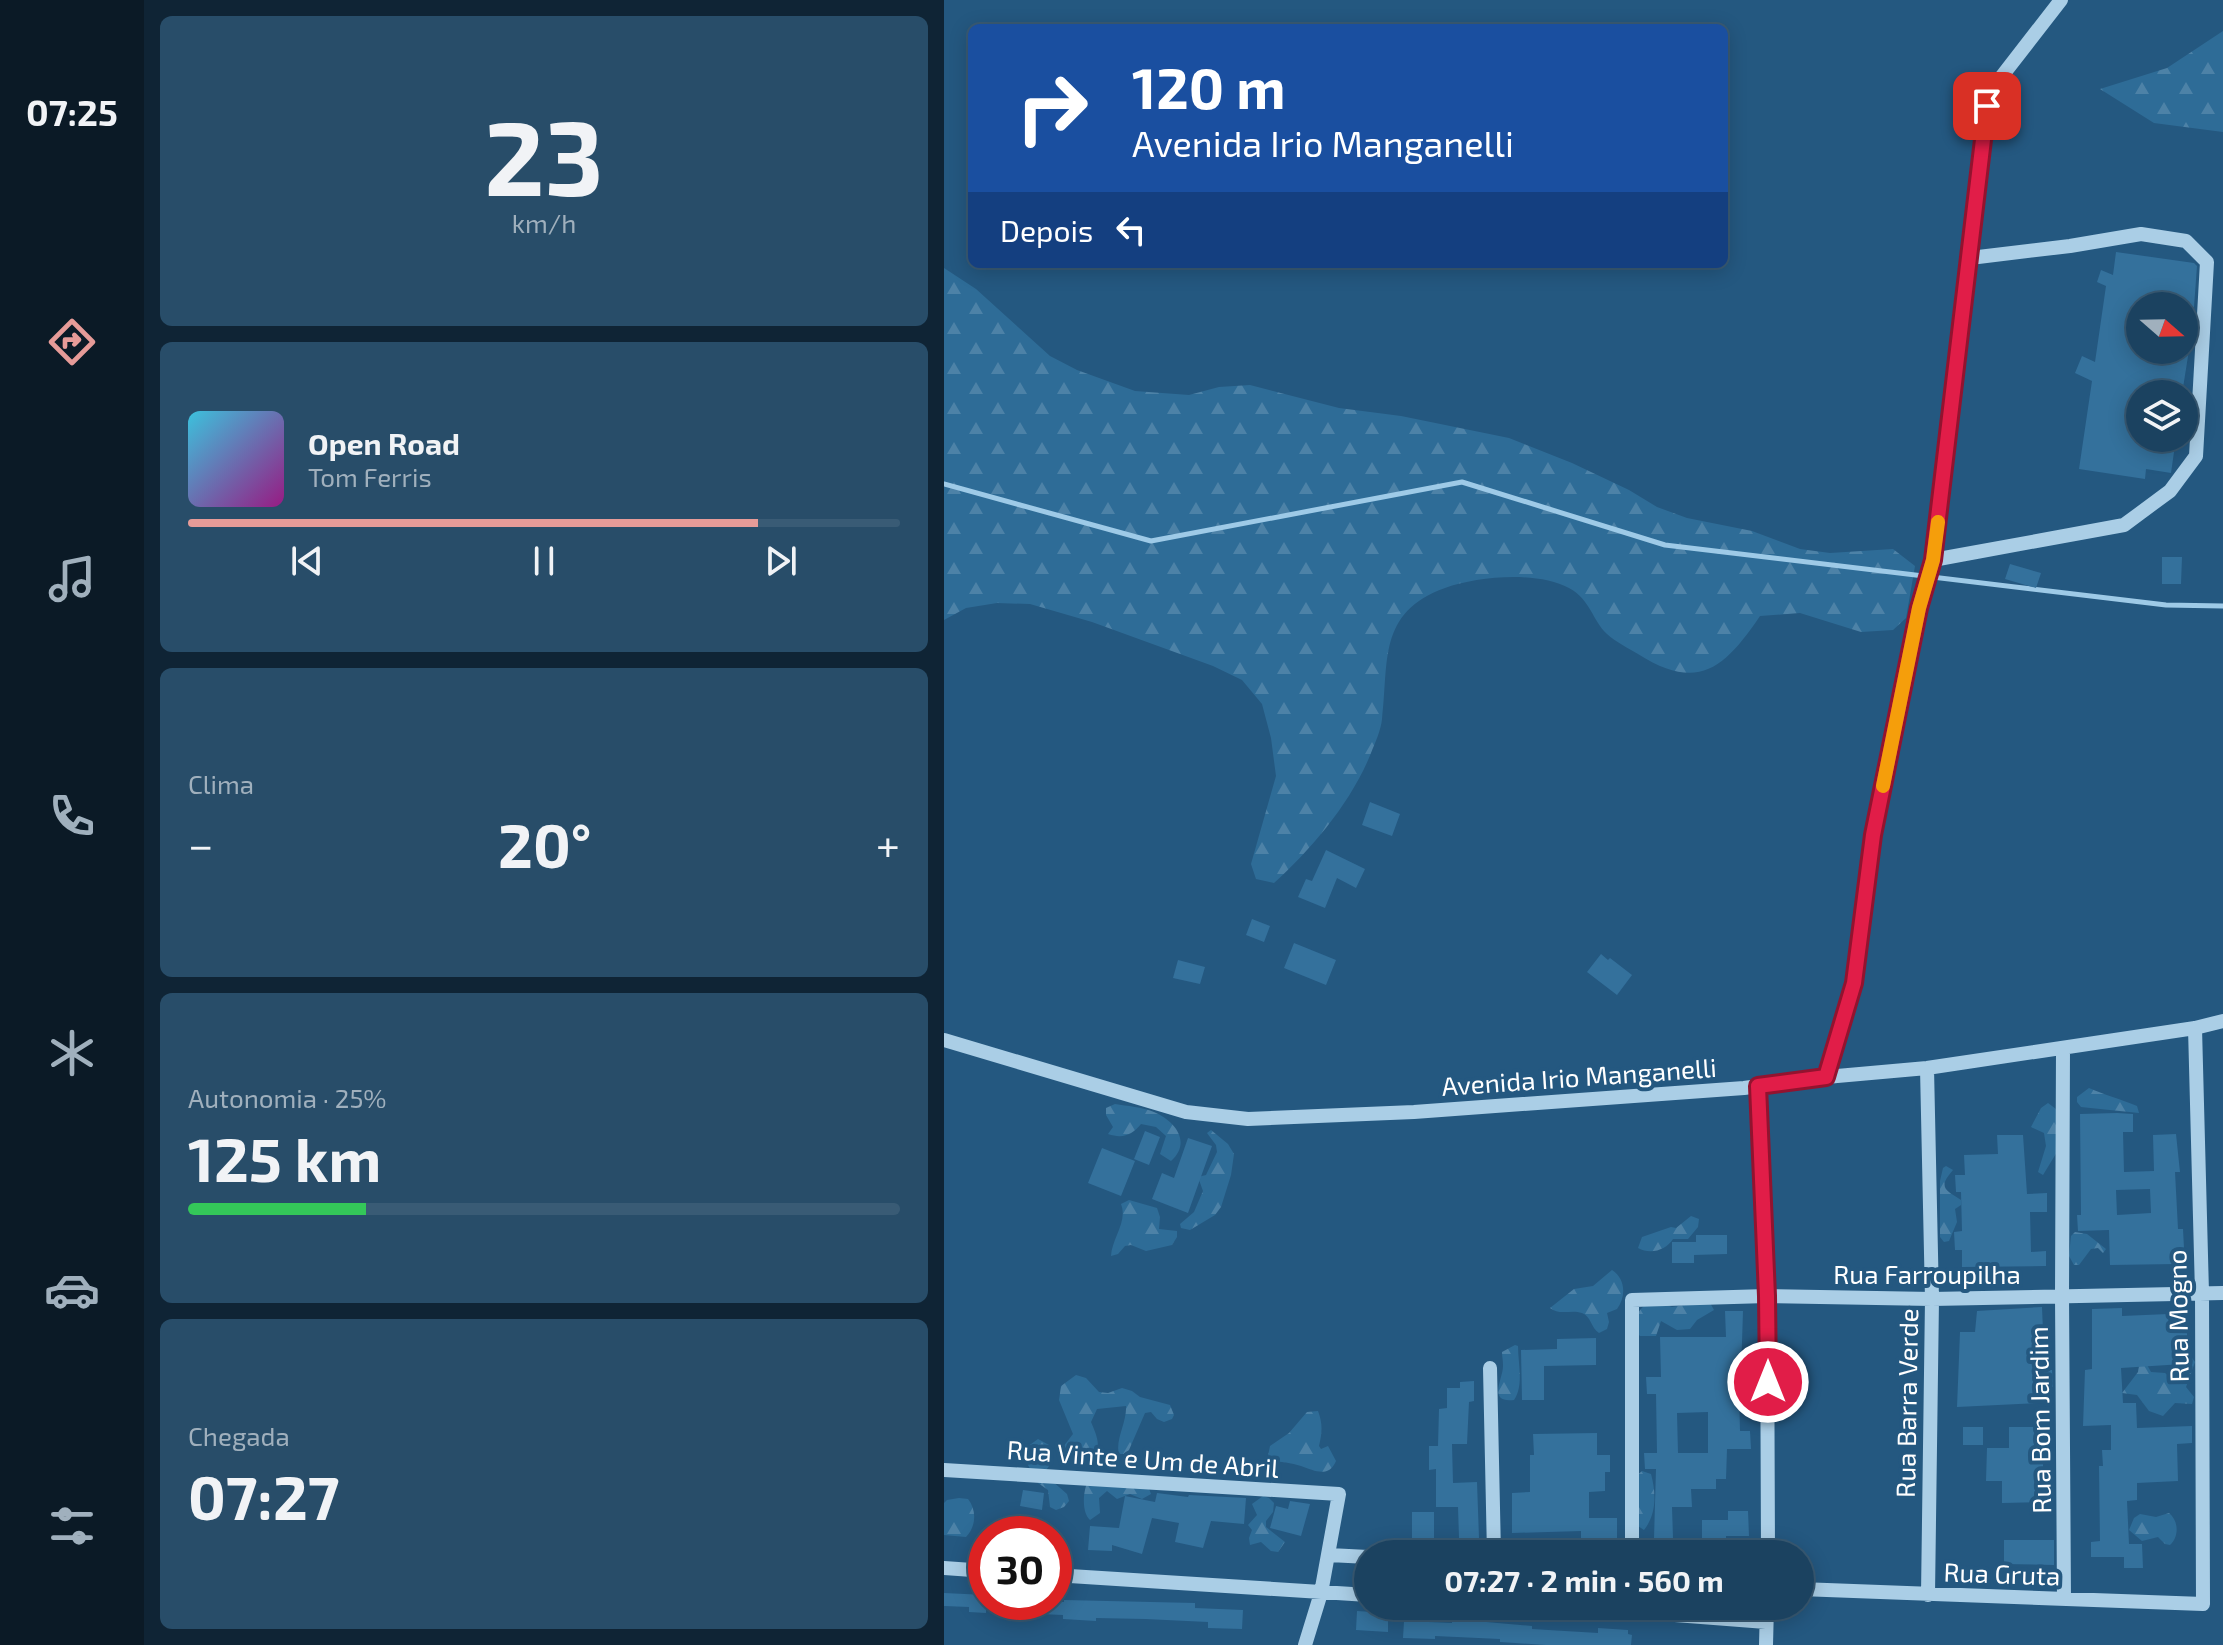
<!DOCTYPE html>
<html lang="pt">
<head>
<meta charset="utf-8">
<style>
  body { margin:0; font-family:"Exo 2",sans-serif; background:#284d69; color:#f1f3f6; height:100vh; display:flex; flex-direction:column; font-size:30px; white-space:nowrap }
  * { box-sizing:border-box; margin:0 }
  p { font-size:26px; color:#a0b0bd }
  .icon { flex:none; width:44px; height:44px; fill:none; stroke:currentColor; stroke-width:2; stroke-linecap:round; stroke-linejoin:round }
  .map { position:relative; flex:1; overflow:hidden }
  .panel { display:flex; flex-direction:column; gap:16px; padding:16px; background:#0f2435; width:800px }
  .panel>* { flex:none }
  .guide { position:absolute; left:24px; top:24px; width:760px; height:244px; border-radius:12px; box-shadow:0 4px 20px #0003,0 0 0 2px #395b75; background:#1a4fa0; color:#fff; overflow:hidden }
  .needle { width:52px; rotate:110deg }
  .controls { position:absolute; left:1182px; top:292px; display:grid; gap:16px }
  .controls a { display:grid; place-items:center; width:72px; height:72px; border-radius:50%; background:#1b4260; box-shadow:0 4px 20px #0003,0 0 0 2px #395b75; font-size:40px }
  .speed { position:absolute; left:24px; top:1516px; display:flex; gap:16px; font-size:40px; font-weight:700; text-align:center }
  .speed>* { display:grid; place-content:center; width:104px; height:104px; border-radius:50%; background:#1b4260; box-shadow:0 4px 20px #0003,0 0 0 2px #395b75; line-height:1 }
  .speed .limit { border:12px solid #d22; background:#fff; color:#111 }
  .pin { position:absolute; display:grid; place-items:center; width:68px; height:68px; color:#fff; margin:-34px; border-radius:16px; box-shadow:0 4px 12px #0006 }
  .me { position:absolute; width:88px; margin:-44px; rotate:0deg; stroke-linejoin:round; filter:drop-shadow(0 0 6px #0008) }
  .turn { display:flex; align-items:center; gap:28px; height:168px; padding:0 32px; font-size:36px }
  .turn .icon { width:104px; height:104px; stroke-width:2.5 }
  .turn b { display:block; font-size:56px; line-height:68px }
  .then { display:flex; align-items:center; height:76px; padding:0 32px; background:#0003; gap:16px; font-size:30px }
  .big { font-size:60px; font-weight:700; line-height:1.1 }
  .panel .tile { flex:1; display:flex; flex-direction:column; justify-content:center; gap:12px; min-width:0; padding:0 28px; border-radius:12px; background:#284d69 }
  .panel .dial { align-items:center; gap:0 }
  .dial b { font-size:104px; line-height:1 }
  .song { display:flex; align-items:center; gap:24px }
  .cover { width:96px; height:96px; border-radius:12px; background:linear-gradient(135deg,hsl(190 70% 55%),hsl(310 70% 35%)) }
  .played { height:8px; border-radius:4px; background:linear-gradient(90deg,#e69b98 80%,#395b75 80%) }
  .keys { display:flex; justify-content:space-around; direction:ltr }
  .heat { display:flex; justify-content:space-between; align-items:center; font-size:44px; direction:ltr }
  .charge { height:12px; border-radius:6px; background:linear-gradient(90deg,#34c759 25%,#395b75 0) }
  .trip { position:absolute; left:410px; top:1540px; width:460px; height:80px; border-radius:40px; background:#1b4260; box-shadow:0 4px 20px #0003,0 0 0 2px #395b75; font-weight:700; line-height:80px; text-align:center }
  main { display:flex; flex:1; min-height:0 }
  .tabs { display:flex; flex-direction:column; width:144px; justify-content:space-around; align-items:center; background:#0b1a26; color:#a0b0bd }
  .tabs .icon { width:56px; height:56px }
  .tabs .selected { color:#e69b98 }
  .tabs b { font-size:36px; color:#f1f3f6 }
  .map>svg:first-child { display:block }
  .forest { fill:url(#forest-firs) }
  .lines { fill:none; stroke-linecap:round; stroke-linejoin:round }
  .stream { stroke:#9ecae7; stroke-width:5 }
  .building { fill:#34719c; fill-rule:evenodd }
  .minor { stroke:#aacee6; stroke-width:14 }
  .route-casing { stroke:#92132f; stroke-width:20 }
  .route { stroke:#e11d48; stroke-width:14 }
  .slow { stroke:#f59e0b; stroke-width:14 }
  .labels { text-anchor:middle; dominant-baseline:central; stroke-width:8; stroke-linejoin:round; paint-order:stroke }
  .street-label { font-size:26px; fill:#fff; stroke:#245880 }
</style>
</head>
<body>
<main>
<nav class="tabs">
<b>07:25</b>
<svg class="icon selected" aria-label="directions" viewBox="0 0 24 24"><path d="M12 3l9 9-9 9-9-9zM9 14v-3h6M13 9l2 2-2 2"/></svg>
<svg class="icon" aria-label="music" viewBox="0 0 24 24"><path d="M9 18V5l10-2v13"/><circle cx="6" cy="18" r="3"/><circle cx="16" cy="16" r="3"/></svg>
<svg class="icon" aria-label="phone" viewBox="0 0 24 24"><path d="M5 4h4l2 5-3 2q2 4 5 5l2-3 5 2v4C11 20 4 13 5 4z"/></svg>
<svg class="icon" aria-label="climate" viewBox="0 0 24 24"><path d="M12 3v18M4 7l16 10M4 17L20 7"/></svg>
<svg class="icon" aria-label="car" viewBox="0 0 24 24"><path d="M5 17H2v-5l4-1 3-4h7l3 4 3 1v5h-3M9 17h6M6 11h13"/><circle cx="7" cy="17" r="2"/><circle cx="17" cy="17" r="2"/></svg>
<svg class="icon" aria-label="filters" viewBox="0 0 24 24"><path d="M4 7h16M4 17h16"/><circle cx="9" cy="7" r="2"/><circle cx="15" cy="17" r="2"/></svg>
</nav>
<section class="panel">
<div class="tile dial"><b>23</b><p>km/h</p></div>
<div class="tile">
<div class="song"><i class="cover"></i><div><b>Open Road</b><p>Tom Ferris</p></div></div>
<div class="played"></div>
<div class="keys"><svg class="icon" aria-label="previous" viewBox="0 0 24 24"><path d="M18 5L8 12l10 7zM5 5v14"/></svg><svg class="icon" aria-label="pause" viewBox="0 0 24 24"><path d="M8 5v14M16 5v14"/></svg><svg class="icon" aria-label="next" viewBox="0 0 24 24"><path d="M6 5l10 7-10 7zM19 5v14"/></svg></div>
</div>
<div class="tile"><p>Clima</p>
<div class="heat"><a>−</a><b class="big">20°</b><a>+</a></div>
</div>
<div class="tile"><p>Autonomia · 25%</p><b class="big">125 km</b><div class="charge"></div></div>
<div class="tile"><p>Chegada</p><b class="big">07:27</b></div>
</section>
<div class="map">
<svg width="1279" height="1645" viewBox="0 0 1279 1645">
  <defs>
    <pattern id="forest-firs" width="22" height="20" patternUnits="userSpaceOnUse" patternTransform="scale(2)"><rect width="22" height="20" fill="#2e6c97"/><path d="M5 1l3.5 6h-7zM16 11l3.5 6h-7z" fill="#4d82a7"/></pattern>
  </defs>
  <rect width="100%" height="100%" fill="#245880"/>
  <path class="forest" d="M1279 31V132L1210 123 1156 89 1223 68Z
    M0 268 32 289 106 356 133 370 191 391 245 395 275 387 306 385 395 408 457 416 565 438 628 463 685 490 713 507 743 518 808 531 856 549 886 553 949 549 971 566 962 618 949 630 917 632 856 613 816 616C780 669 754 692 694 654 684 648 672 642 663 634 648 620 647 600 625 588 593 571 534 576 501 588 433 612 445 663 438 719 437 730 431 743 427 753 408 801 368 849 330 883L312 879 307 864 332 776 327 738 318 704 298 680 269 666 148 622 86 604 53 603 22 608 0 620Z
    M1145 1088C1161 1095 1176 1099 1193 1106L1195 1113 1137 1107 1133 1102V1097Z
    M1104 1103 1112 1109 1113 1152 1099 1175 1094 1172 1102 1146 1100 1133 1087 1127 1097 1108Z
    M171 1104C183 1106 198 1107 210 1112 231 1121 248 1142 227 1161L216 1154 222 1136 212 1127 197 1124C188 1135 179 1139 164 1134L169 1127 162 1115V1108Z
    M267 1130 284 1144 290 1154 287 1175 277 1207 271 1215 246 1230 237 1228 236 1224 250 1212 259 1191 254 1177 262 1175 273 1152 272 1145 263 1133Z
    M1002 1166 1009 1170C993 1188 1002 1190 1017 1200V1205L1011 1209 1013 1222 1005 1241 1000 1242 996 1237V1181L999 1168Z
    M185 1200 213 1208 216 1217 215 1229 233 1231V1237L228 1245 202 1251 187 1245 181 1246 174 1254 167 1256C168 1238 184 1222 177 1204Z
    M747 1216 755 1219 754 1227 744 1239H729C722 1250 707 1255 694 1248L698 1237 727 1227 732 1228Z
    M1131 1232 1143 1234 1162 1249 1159 1253 1154 1248 1147 1249 1135 1265H1130L1125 1256 1127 1236Z
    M668 1270C682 1279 682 1297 673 1309L663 1313 665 1322 663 1329 655 1333C647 1328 647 1316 638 1313 627 1309 616 1316 606 1308L630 1289 649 1286Z
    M712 1301 728 1307 765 1301 770 1310 753 1320 746 1329 733 1330 717 1321 712 1336H696L692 1332C693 1312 693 1307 712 1301Z
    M571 1345 574 1346C574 1364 580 1385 570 1400 542 1403 560 1378 559 1365 559 1360 558 1356 558 1352Z
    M1245 1354 1251 1362 1242 1387 1250 1397 1248 1404 1231 1403 1219 1416 1205 1411 1193 1395 1178 1393 1194 1372 1196 1358 1202 1363 1207 1372 1221 1373 1230 1380 1240 1367Z
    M132 1375 142 1378 155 1392 164 1393 178 1388 188 1391 196 1397 226 1405 230 1415 228 1419 220 1422 213 1419 207 1412 201 1413 185 1450 180 1454H175C171 1440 183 1422 182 1406L153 1409 147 1422C152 1434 159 1448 148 1457L135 1456 126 1459 118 1454 119 1447 129 1434 115 1400 117 1386Z
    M374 1411C379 1424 378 1433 375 1446L377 1449 384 1446 392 1461C385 1478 371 1471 357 1466 347 1463 334 1461 323 1461L326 1446 345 1433 363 1412Z
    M94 1439 105 1445C109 1457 109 1464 99 1473L123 1494 125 1501 120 1507 112 1510 106 1507 104 1490 94 1483 79 1456 83 1447Z
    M698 1471 707 1474C712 1492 713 1514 700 1530L691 1524 695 1498 689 1482 692 1476Z
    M185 1474 202 1481 207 1494 198 1499 186 1494 173 1499 163 1491 155 1498 156 1513 146 1520C137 1512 139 1489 145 1479Z
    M319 1496 325 1498 330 1503 329 1512 322 1521V1527L341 1542 334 1552 327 1551 317 1542 306 1545 305 1538 308 1530 304 1525 313 1515 308 1504Z
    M15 1498 24 1499C33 1510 32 1527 22 1537L0 1535V1503L3 1500Z
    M1225 1513C1235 1521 1235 1537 1226 1545L1221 1544 1214 1537 1198 1541 1185 1530 1190 1518 1196 1514 1212 1517Z"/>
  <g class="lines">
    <path class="stream" d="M0 484 207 541 518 482 721 545 1222 605 1279 606"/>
  </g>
  <path class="building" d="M1172 252 1250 263 1253 266 1248 334H1240V306H1196V350H1245L1238 394H1196V438H1232L1227 473 1202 469 1201 479 1135 469 1148 381 1131 373 1138 356 1151 362 1162 286 1153 282 1157 270 1169 275Z
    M1218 557H1238L1237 584H1218Z
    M1066 564 1097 573 1092 588 1061 579Z
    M426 802 456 814 448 836 418 825Z
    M382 850 421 869 412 888 393 878 381 908 354 897 362 879 368 881Z
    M308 919 326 926 320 942 302 935Z
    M350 943 392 960 382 985 340 968Z
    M657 954 664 960 666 958 688 975 673 995 643 972Z
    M234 960 261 967 256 984 229 978Z
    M1173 1113 1189 1114V1132H1179L1180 1172 1210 1171 1209 1135 1232 1134 1236 1172H1231L1234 1229H1239L1240 1248H1232V1264L1166 1265 1165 1230 1134 1231 1133 1215H1137L1136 1114ZM1206 1189 1207 1213 1173 1215 1172 1190Z
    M201 1131 216 1137 205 1165 190 1159Z
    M1053 1135H1079L1083 1194 1103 1193V1212H1086L1087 1252 1102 1251V1266L1018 1267V1250H1011L1010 1232 1018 1231 1017 1192H1012L1011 1175H1021L1020 1155 1054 1154Z
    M244 1138 268 1146 244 1213 208 1199 218 1173 230 1178Z
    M158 1148 191 1161 177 1196 144 1183Z
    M752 1235H783V1254L750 1255V1263H728V1242H752Z
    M1098 1307 1099 1331 1102 1330 1103 1370H1108L1109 1387H1093L1094 1403 1013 1407 1016 1332H1031L1033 1311Z
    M1178 1308V1316L1224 1314 1225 1331 1243 1330V1349H1238L1239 1364 1177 1368 1179 1403H1192L1193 1428 1248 1426V1443L1233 1444 1234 1481 1193 1483V1500L1183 1501 1185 1544H1198L1199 1568H1180V1557H1147V1542L1156 1541 1155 1466H1159L1158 1450H1167V1425L1139 1426 1141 1370 1148 1369V1309Z
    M781 1311H799L797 1374H804V1391H795L796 1431H806L807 1449H783L782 1479H772V1489H747L748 1507H728L729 1538 710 1539 712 1469H701L700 1453H713L712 1394H703L702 1377H717L716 1337H782ZM764 1412V1453H734L733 1413Z
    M652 1338V1365L600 1366V1400H578L577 1350 613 1349V1339Z
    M530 1381V1401L525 1402 523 1444H508L509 1483 533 1482 535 1538H515L514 1507H492V1469L485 1470V1446H494L495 1409 503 1408V1388H516V1382Z
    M1019 1427H1039V1445H1019Z
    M1065 1427H1091L1090 1464H1099V1483H1105V1502L1058 1503V1481H1042L1043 1448H1065Z
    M653 1433V1455H666V1472H661V1491L645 1492V1518H673V1542H637V1531L568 1533V1493L586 1492V1455H590L589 1434Z
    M79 1490 100 1493 98 1510 76 1506Z
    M213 1493 244 1497 245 1495 302 1498 300 1524 267 1521 259 1548 231 1542 235 1523 208 1518 198 1554 168 1545V1551L144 1550 146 1526 175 1528 181 1496 211 1502Z
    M346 1501 366 1504 357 1536 326 1528 332 1506 344 1509Z
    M784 1511H804L805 1536H782V1541H758V1520H784Z
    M468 1512H490V1539H468Z
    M1060 1540H1110V1565L1060 1564Z
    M0 1593 42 1595V1613L25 1612V1607L0 1606Z
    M120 1600 251 1603V1608L299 1610 298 1629 264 1628V1622L201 1619 152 1618V1621L119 1619V1615L70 1613V1602H120Z
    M413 1611 444 1613V1632L412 1630Z
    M508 1619 588 1626V1629L654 1633V1628L684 1630V1634L688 1635 687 1645H602L556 1642V1639L491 1636V1639L459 1638 460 1621 508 1623Z"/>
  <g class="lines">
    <path class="minor" d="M989 560 1180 525 1226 491 1252 456 1263 262 1242 241 1197 234 1126 246 1026 258
      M0 1040 242 1112 304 1119 470 1112 800 1088 882 1077 983 1068 1251 1028 1279 1021
      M1119 1048 1118 1296 1120 1599
      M983 1068 988 1299 984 1595
      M882 1077 910 983 929 835 975 608 989 560 1043 106 1058 76 1117 0
      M814 1086 823 1296 824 1554
      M546 1368 550 1554
      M0 1470 395 1494 377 1593 361 1645
      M688 1554V1300L823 1296 988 1299 1279 1293
      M385 1555 424 1557
      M0 1568 42 1571
      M110 1575 424 1595
      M856 1589 1259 1604 1258 1293 1251 1028
      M614 1606 822 1622
      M822 1645 823 1606"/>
  </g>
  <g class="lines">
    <defs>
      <path id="route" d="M824 1382 823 1296 814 1086 882 1077 910 983 929 835 975 608 989 560 1043 106"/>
    </defs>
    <use href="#route" class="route-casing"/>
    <use href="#route" class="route"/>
    <path class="slow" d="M939 786 975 608 989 560 994 522"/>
  </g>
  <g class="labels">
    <g class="street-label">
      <text transform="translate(635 1076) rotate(-4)">Avenida Irio Manganelli</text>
      <text x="983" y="1273">Rua Farroupilha</text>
      <text transform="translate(1233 1316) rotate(-91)">Rua Mogno</text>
      <text transform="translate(962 1403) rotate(-89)">Rua Barra Verde</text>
      <text transform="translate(1095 1420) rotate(-91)">Rua Bom Jardim</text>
      <text transform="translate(199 1458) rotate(4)">Rua Vinte e Um de Abril</text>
      <text transform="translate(1058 1573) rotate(2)">Rua Gruta</text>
    </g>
  </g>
</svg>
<div class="controls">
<a><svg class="needle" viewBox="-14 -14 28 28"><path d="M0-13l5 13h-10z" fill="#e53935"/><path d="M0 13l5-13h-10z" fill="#a0b0bd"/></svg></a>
<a><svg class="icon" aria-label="layers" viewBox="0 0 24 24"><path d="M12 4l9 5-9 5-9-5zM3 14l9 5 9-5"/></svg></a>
</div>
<div class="speed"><div class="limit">30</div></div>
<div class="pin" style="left:1043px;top:106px;background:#d93025"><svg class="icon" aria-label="arrive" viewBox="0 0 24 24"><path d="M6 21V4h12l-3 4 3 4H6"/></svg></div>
<svg class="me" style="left:824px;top:1382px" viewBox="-20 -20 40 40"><circle r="17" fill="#e11d48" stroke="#fff" stroke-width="3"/><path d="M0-11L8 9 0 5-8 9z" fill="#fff"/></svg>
<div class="trip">07:27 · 2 min · 560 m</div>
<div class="guide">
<div class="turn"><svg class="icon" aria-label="right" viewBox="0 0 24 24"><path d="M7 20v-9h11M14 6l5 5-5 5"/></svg><div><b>120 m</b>Avenida Irio Manganelli</div></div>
<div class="then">Depois<svg class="icon" aria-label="left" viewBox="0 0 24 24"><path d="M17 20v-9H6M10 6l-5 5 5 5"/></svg></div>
</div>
</div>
</main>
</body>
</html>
